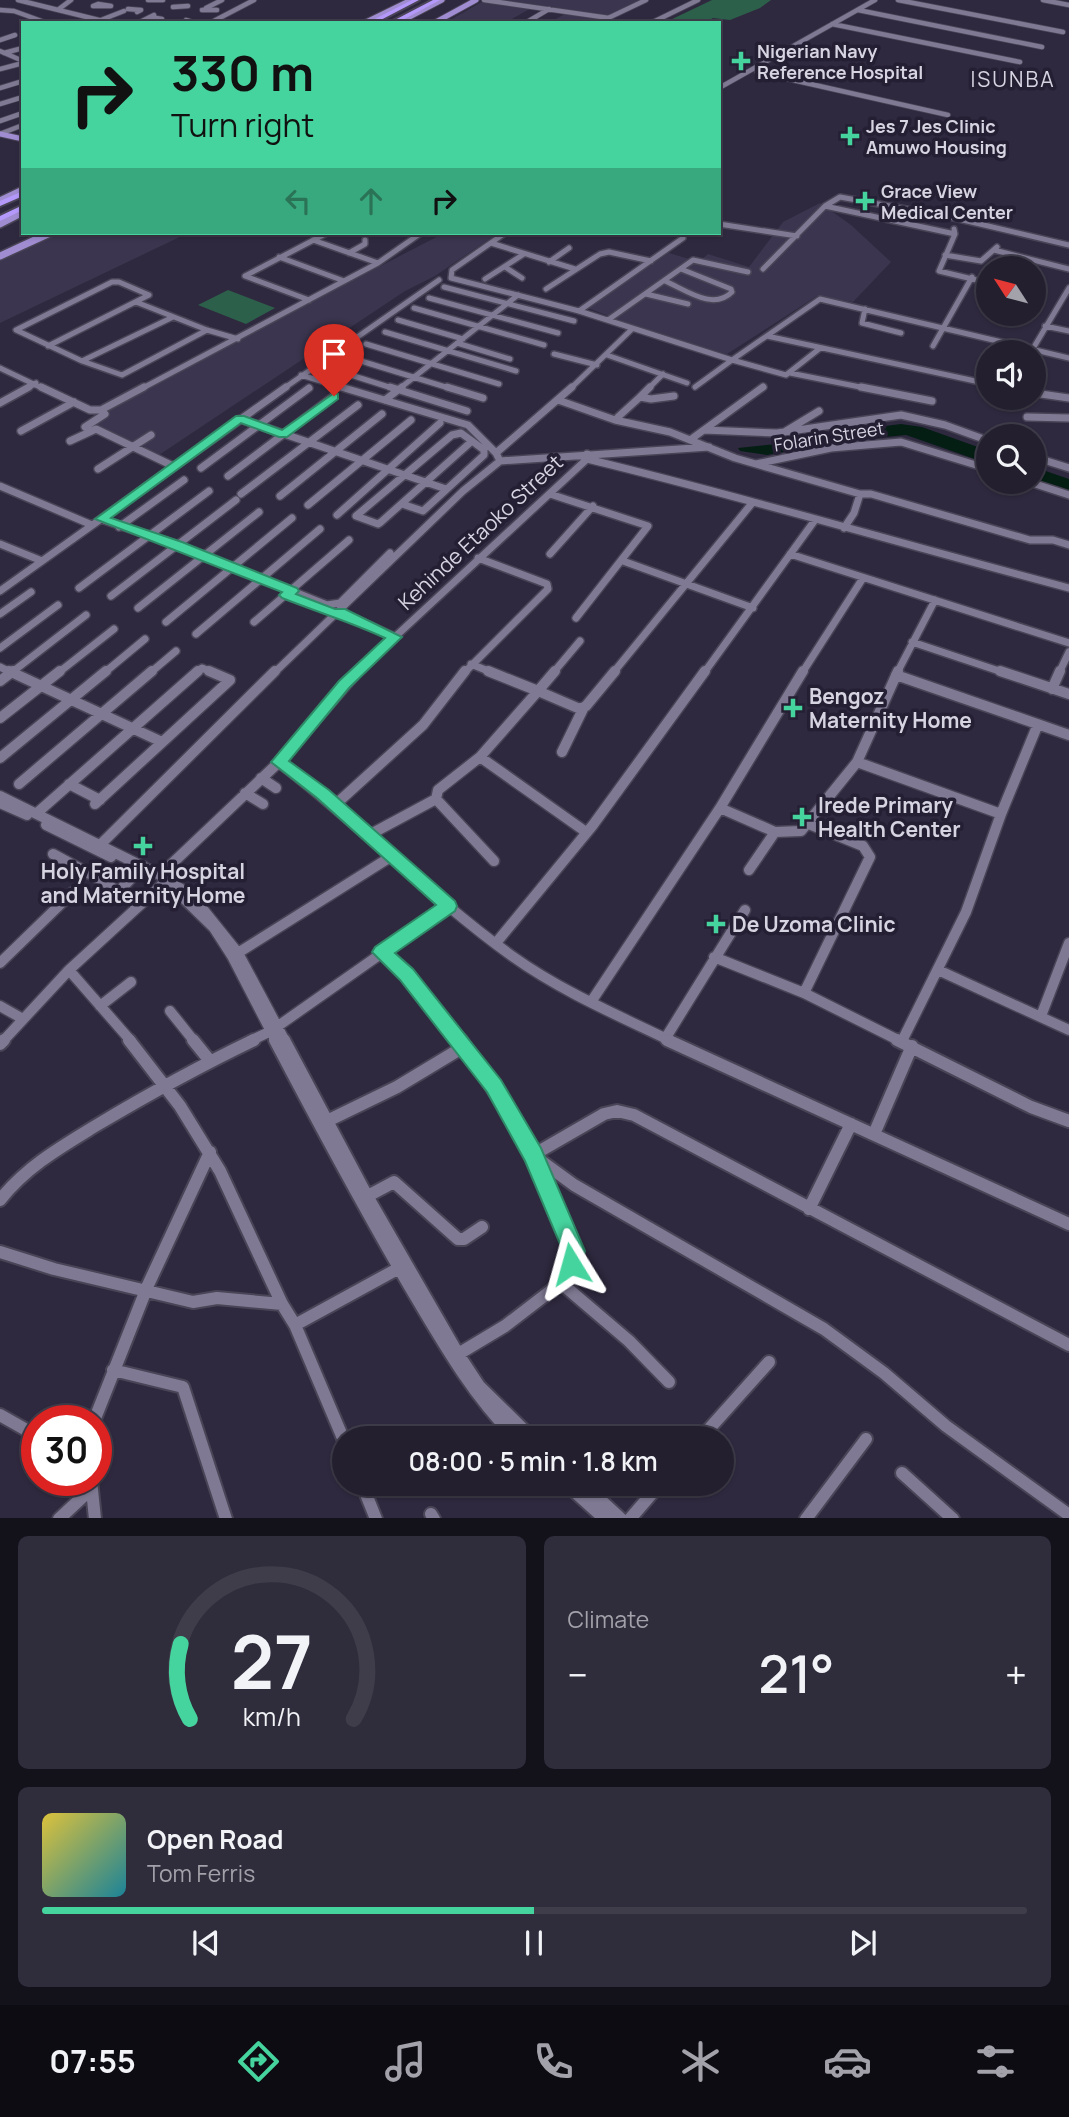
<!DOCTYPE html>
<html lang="en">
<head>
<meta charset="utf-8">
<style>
  body { margin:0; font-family:Manrope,sans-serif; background:#2f2c3b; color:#f1f3f6; height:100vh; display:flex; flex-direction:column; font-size:26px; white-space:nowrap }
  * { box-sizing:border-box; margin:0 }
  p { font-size:23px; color:#a3a2aa }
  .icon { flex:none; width:38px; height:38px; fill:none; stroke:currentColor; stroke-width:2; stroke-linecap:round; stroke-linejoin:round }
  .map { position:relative; height:1518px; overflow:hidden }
  .side { display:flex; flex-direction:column; gap:18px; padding:18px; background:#13111a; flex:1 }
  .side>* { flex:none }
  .banner { position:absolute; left:21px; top:21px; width:700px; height:214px; border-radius:0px; box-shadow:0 2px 5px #0004,0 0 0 2px #403d4b; background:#46d49e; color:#111; overflow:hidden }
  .needle { width:46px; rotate:306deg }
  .buttons { position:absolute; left:976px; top:256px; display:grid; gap:14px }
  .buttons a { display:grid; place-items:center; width:70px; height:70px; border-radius:50%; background:#231f2f; box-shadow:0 2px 5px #0004,0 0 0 2px #403d4b; font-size:35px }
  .speed { position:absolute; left:21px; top:1405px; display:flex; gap:14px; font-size:35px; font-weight:700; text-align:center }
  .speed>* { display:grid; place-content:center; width:91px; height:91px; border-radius:50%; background:#231f2f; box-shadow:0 2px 5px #0004,0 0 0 2px #403d4b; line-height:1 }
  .speed .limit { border:10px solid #d22; background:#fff; color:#111 }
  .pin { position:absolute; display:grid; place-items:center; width:60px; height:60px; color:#fff; margin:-72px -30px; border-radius:50% 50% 50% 0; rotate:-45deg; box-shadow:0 0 7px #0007 }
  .pin .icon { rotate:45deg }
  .me { position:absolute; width:77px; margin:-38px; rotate:352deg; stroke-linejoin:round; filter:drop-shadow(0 0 5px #0008) }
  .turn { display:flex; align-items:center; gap:24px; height:147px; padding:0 35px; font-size:32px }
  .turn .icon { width:91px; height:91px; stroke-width:2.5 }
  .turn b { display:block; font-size:49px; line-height:60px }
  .lanes { display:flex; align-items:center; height:66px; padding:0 35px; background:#0003; justify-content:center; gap:35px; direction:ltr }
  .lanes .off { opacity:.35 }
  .big { font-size:52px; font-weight:600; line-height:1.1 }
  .side .card { flex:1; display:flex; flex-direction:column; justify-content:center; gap:10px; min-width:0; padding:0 24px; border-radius:10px; background:#2f2c3b }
  .side .dial { align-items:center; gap:0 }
  .dial svg { height:182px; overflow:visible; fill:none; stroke:#403d4b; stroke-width:7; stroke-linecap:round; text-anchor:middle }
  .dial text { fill:#f1f3f6; stroke:none }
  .song { display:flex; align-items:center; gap:21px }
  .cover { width:84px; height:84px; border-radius:10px; background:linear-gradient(135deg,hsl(50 70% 55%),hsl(190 70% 35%)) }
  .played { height:7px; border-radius:4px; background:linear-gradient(90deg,#46d49e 50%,#403d4b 50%) }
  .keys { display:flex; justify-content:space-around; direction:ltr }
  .heat { display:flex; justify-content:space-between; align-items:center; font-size:38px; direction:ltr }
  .side .tiles { flex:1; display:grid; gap:18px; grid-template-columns:1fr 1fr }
  .card:last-child { grid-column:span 2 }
  .trip { position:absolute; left:332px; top:1426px; width:402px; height:70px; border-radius:35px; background:#231f2f; box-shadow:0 2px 5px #0004,0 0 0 2px #403d4b; font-weight:600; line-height:70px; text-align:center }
  .tab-bar { display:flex; height:112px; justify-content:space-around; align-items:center; background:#0e0c13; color:#a3a2aa }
  .tab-bar .icon { width:49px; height:49px }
  .tab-bar .on { color:#46d49e }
  .tab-bar b { font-size:32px; color:#f1f3f6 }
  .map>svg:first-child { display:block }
  .built { fill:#3b354f }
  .green { fill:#2d604a }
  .water { fill:#041e14 }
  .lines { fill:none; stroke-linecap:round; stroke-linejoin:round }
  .minor-far4-casing { stroke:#494456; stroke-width:6 }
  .minor-far3-casing { stroke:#494456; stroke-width:8 }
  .minor-far2-casing { stroke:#494456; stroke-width:10 }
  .minor-far1-casing { stroke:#494456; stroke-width:13 }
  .minor-casing { stroke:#494456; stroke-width:16 }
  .major-far1-casing { stroke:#494456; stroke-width:7 }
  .major-casing { stroke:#494456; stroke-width:10 }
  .highway-casing { stroke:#494456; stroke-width:4 }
  .minor-far4 { stroke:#7f7993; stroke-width:4.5 }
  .minor-far3 { stroke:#7f7993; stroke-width:5 }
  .minor-far2 { stroke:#7f7993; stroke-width:7 }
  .minor-far1 { stroke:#7f7993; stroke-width:10 }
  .minor { stroke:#7f7993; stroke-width:12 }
  .major-far1 { stroke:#9f8cd1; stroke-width:5 }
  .major { stroke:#9f8cd1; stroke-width:7 }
  .highway { fill:#b599fa; fill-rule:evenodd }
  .route { fill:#46d49e; stroke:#2e8a67; stroke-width:2 }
  .poi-dot { fill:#46d49e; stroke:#251f34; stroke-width:2.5 }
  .labels { text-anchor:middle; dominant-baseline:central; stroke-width:7; stroke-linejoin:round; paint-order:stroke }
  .far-poi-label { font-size:18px; font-weight:bold; fill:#d7d4e2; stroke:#251f34; text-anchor:start }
  .far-street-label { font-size:18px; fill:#d7d4e2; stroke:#251f34 }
  .far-quarter-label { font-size:21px; letter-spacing:2px; fill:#d7d4e2; stroke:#251f34 }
  .street-label { font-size:21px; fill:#d7d4e2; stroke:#251f34 }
  .poi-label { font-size:21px; font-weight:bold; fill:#d7d4e2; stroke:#251f34; text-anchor:start }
</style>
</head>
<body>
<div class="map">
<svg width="1069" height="1519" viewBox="0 0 1069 1519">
  <rect width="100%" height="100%" fill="#2f293f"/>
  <path class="built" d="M485 0H644L598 23H548L567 13 533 7 505 23H445Z
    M820 203 851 225 891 262 853 302 817 296 727 354 651 332 588 308 669 253 699 262 708 254 749 267 783 222Z
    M55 233H188L0 323V258Z
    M444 233H498L435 276 405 291 153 459 95 428 99 418 93 416Z"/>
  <path class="green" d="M712 0H771L760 8 730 20 713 18 704 23H664Z
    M228 290 275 308 246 324 198 305Z"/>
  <path class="water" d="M901 424 922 427 989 451V464L906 435 844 441 767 455 740 451 738 448 804 441 846 431Z
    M1034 467 1069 479V492L1034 480Z"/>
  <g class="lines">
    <defs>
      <path id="minor-far4" d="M18 0 111 23
        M148 0H163
        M484 0 609 18
        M898 0 1063 32
        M1043 0 1069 5
        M98 4 111 6H93Z
        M173 7 188 6
        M206 8 222 0
        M59 9 71 0
        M128 9 141 10 137 12
        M0 10 14 11 47 23
        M202 10H217
        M858 10 1042 47
        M154 15 150 17 162 19
        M101 20 124 11
        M186 20 196 23
        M604 20 646 0
        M527 22 549 9
        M138 23 150 17
        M210 23 254 0
        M651 23 698 0
        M832 24 1020 62
        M0 40 15 35
        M0 51 23 61
        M4 53 23 48
        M0 69 23 63
        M757 72 948 115
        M0 88 23 81
        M719 88 875 0
        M0 104 23 97
        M0 121 23 113
        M0 134 23 125"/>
      <path id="minor-far3" d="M825 206 955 234
        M719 224 797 236
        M954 229 955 234 939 271 989 283
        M505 233 452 270 451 278 579 311 732 360 820 299 1069 358
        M313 240 378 263
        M491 243 575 269
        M994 250 1069 269
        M349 253 365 244V240
        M945 255 981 261 997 247
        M279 257 344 281
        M549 262 569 248
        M505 267 522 278
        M763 269 825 206 840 197 950 217 1069 245
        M485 279 524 254
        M665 281C686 290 713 311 732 292L731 289 681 269
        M444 287 574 321
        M546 289 600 254 609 252 651 261
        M646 294 688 304
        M149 295 119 282H112L16 330 82 361 122 375 207 330
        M429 298 558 333
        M309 300 245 276 327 233
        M136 302 207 330 238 339
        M414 308 544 345
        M865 309 862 323 901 333
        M579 311 683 238
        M398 320 463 339
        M608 320 693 260 748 272
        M1045 326 1069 331
        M385 332 516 371
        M767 336 989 384
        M457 343 510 359
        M366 344 499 384
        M48 346 149 295
        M933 346 972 277
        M1031 352 1069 288
        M554 354 597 365
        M607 355 687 383
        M348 357 452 389
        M82 361 173 317
        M0 368 44 389
        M332 369 395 389
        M790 373 870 389
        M301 375 347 389
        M695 387 732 360 786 375 819 349
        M26 389 36 383
        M141 389 378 263 421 233
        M283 389 439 280
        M399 389 518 295
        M570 389 632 329
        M648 389 663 374
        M761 389 763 387"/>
      <path id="minor-far2" d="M41 387 90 410H101L144 387
        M341 387 468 425 496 453 500 461
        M390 387 467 411
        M447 387 483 398
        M650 387 640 397 651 399 674 396
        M861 387 932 401
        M1034 393 1069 398
        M385 400 402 387
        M558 400 615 420 670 432 735 458 860 494H871L1030 540H1053L1069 545
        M0 403 29 387
        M618 417 640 397
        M1027 417 1069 418
        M240 419 446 489
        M85 427 105 414 101 410
        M704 430 777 433 901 415 945 425 989 441
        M21 431 74 402
        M786 431 819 411
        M461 433 472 441 381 522 378 524 356 516 452 435Z
        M690 440 763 387
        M70 441 96 429 173 466
        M496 453 572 387
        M1034 457 1069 468
        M587 459C749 498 908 546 1069 588
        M756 464 831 448 901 442 989 469
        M201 468 309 388
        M98 469 151 435
        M228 476 334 396
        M1026 481 1069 495
        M0 486 92 525
        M241 494 358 405
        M550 494 648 526 576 618
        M280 496 382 414
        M402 504 423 511 484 455V450L472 441
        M308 505 411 420
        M337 515 440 423
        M101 519 177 545 327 605 340 603 390 553
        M119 527 184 480
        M844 528 854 513 860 494
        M0 544 42 561
        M550 554 593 506
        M790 554 1069 643
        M623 561 753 608
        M79 588 209 491
        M0 591 286 387
        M111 596 236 500
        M138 608 259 512
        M340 612 395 637
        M0 614 31 592
        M166 622 292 518
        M254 622 349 540
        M196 634 320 529
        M912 642 1005 673
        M0 648 58 605
        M471 664 493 673
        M0 667 12 673
        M11 673 86 615
        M58 673 114 629
        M104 673 145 639
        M150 673 176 651
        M196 673 202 668 213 673
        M274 673 463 491 500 461 709 447
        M356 673 587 459V454
        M464 673 548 589 547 584 478 558
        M553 673 580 641
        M613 673 753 502
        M704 673 815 520
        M802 673 863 578
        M897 673 935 600
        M1059 673 1069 652"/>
      <path id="minor-far1" d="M9 671 162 742
        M555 671 538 691 580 709 586 706 615 671
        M1000 671 1069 694
        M896 675 1069 735
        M0 681 13 671
        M1052 689 1060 671
        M0 718 60 671
        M562 752 583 709
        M480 757 586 832
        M0 758 106 671
        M279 762C359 823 430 897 512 956 561 991 617 1015 671 1041
        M857 762 1001 814
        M261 778 276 788
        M19 784 152 671
        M69 784 100 800
        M245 793 263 804
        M0 796 160 875 193 897 238 953 285 1041
        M436 799 494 861
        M0 803 27 815
        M95 804 230 680 209 671
        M335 805 423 725 465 671
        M720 808 775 832 801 831 857 762 898 671
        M37 813 198 671
        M46 825 111 857
        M369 835 436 799 438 790 480 757 538 691 488 671
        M100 845 275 671
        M53 854 103 881 138 906
        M749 870 775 832
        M160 875 279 762 358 671
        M118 892 143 866
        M179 894 214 928 232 956 276 1041
        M496 943 593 825 705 671
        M382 952 414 983 463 1041
        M233 956 392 856
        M714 957 804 993 900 1041
        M0 963 73 892
        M69 970 131 1041
        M938 970 1069 1030
        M804 993 870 857 863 846 809 824
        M591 1002 720 808 803 671
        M0 1006 23 1019
        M100 1006 131 982
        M170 1011 194 1041
        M1041 1016 1069 943
        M665 1039 745 910
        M3 1041 69 970 164 883
        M250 1041 271 1031 449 906
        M902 1041 966 912 1001 814 1038 724"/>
      <path id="minor" d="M129 1040 180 1106 220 1171 282 1304 295 1325 345 1443
        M193 1040 210 1061
        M275 1040C318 1122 362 1204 409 1285 441 1339 471 1393 516 1438
        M284 1040 367 1196 458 1354 479 1386 532 1438
        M667 1040 1069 1224
        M897 1040 1031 1107 1069 1121
        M0 1044 4 1040
        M325 1122 397 1087 465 1046
        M874 1134 912 1046
        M533 1155 574 1185 824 1329 884 1373 946 1426 1069 1515
        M533 1155 604 1114 617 1111 634 1115 1069 1345
        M364 1198 394 1182 458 1239H464L482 1227
        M0 1200C27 1166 61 1147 97 1125 149 1094 200 1066 254 1040
        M809 1209 851 1124
        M0 1252 54 1269 193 1302 217 1298 282 1304
        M561 1283 629 1341 669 1382
        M295 1325 401 1267
        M455 1356 505 1326 561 1283 571 1264 574 1250 518 1128 461 1040
        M113 1370 183 1387 226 1519
        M0 1415 37 1436
        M94 1421 148 1285 210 1152
        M701 1438 769 1362
        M902 1473 953 1519
        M91 1480 95 1519
        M362 1484 376 1519
        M566 1484 605 1519
        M583 1484 621 1519
        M431 1514 434 1519
        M59 1519 91 1489
        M630 1519 660 1484
        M806 1519 866 1439"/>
      <path id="major-far1" d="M364 23 411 0
        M398 23 442 0
        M434 23 476 0
        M0 134 23 139"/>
      <path id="major" d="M0 201 23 190
        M0 224 23 212
        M0 256 50 233"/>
      <path id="highway" d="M412 0H419L375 23H367Z
        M433 0H440L397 23H389Z
        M23 191V196L0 206V201Z
        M23 205V210L0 221V216Z"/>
    </defs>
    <use href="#minor-far4" class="minor-far4-casing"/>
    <use href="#minor-far3" class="minor-far3-casing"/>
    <use href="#minor-far2" class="minor-far2-casing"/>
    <use href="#minor-far1" class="minor-far1-casing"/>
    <use href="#minor" class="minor-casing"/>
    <use href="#major-far1" class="major-far1-casing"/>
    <use href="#major" class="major-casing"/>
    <use href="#highway" class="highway-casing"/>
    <use href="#minor-far4" class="minor-far4"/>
    <use href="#minor-far3" class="minor-far3"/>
    <use href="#minor-far2" class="minor-far2"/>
    <use href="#minor-far1" class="minor-far1"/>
    <use href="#minor" class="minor"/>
    <use href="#major-far1" class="major-far1"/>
    <use href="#major" class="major"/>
    <use href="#highway" class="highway"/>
  </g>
  <path class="route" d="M334 393 338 394V399L287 437H279L241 423 111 518 182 542 297 588 299 591 296 594 335 609H345L402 637 349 688 289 761 329 790 455 901 457 906 455 911 395 953 413 969 501 1080 541 1148 585 1251 579 1272 571 1275 563 1272 560 1264 563 1251 525 1161 487 1092 400 980 372 952 375 947 436 905 317 798 271 762 339 681 385 638C351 622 317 612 282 598L279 595 282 592 95 519 236 416H244L282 430Z"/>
  <g class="poi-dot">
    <path d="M737.5 50.5h7v7h7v7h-7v7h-7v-7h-7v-7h7z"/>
    <path d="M846.5 125.5h7v7h7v7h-7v7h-7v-7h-7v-7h7z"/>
    <path d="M861.5 190.5h7v7h7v7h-7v7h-7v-7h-7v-7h7z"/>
    <path d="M789.5 697.5h7v7h7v7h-7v7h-7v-7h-7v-7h7z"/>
    <path d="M798.5 806.5h7v7h7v7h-7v7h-7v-7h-7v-7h7z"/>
    <path d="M139.5 835.5h7v7h7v7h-7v7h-7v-7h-7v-7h7z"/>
    <path d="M712.5 913.5h7v7h7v7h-7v7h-7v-7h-7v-7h7z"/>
  </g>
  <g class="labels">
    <g class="far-poi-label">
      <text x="757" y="51">Nigerian Navy<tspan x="757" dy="21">Reference Hospital</tspan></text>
      <text x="866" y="126">Jes 7 Jes Clinic<tspan x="866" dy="21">Amuwo Housing</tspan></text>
      <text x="881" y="191">Grace View<tspan x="881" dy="21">Medical Center</tspan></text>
    </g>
    <g class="far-street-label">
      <text transform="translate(829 436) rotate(-9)">Folarin Street</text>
    </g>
    <g class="far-quarter-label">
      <text x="1013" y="79">ISUNBA</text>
    </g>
    <g class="street-label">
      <text transform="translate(480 532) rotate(-43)">Kehinde Etaoko Street</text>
    </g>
    <g class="poi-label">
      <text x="809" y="696">Bengoz<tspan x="809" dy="24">Maternity Home</tspan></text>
      <text x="818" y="805">Irede Primary<tspan x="818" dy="24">Health Center</tspan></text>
      <text x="143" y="871" text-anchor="middle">Holy Family Hospital<tspan x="143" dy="24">and Maternity Home</tspan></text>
      <text x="732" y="924">De Uzoma Clinic</text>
    </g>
  </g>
</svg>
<div class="buttons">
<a><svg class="needle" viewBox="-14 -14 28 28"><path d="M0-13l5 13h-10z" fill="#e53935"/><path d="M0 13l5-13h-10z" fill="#a3a2aa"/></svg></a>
<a><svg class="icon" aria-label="sound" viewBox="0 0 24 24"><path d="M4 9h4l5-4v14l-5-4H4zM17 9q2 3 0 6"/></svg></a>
<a><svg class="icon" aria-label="search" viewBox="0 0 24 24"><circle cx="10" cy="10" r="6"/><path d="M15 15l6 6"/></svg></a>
</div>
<div class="speed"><div class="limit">30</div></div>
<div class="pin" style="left:334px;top:396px;background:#d93025"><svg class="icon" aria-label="arrive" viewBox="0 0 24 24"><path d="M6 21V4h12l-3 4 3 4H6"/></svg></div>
<svg class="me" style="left:571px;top:1264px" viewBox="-20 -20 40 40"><path d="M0-17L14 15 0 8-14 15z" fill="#46d49e" stroke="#fff" stroke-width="4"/></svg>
<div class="trip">08:00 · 5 min · 1.8 km</div>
<div class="banner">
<div class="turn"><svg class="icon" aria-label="right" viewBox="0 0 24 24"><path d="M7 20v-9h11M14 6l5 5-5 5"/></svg><div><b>330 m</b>Turn right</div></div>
<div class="lanes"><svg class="icon off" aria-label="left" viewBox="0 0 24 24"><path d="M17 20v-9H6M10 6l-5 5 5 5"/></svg><svg class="icon off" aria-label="ahead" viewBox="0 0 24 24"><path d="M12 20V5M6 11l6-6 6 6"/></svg><svg class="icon" aria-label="right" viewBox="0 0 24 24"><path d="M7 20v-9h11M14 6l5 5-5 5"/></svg></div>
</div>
</div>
<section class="side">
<div class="tiles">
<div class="card dial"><svg viewBox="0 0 100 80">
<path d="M14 69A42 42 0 1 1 86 69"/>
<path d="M14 69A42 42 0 0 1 10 36" stroke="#46d49e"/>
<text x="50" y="56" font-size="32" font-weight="700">27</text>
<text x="50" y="72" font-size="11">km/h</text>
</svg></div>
<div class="card"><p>Climate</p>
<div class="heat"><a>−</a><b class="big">21°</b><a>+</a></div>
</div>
<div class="card">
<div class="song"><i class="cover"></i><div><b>Open Road</b><p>Tom Ferris</p></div></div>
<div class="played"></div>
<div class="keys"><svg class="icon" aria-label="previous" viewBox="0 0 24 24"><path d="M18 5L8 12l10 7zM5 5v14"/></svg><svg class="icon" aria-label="pause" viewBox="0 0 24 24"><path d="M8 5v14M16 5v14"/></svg><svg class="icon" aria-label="next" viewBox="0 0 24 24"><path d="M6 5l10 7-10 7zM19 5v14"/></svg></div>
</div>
</div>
</section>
<nav class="tab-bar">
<b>07:55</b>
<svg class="icon on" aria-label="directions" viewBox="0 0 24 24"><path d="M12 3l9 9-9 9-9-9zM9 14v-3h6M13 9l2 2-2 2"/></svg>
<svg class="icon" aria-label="music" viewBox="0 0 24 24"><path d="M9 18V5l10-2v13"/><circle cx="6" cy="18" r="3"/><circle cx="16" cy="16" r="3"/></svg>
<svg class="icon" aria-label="phone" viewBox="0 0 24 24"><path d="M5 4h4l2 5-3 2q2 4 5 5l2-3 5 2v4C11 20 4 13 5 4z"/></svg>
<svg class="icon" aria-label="climate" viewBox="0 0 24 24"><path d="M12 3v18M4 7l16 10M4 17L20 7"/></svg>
<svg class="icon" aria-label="car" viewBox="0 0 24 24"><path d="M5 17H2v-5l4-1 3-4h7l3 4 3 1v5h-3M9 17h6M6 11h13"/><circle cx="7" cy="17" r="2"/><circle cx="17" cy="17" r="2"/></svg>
<svg class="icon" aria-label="filters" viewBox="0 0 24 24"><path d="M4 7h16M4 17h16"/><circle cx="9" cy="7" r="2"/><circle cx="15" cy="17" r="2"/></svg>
</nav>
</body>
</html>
